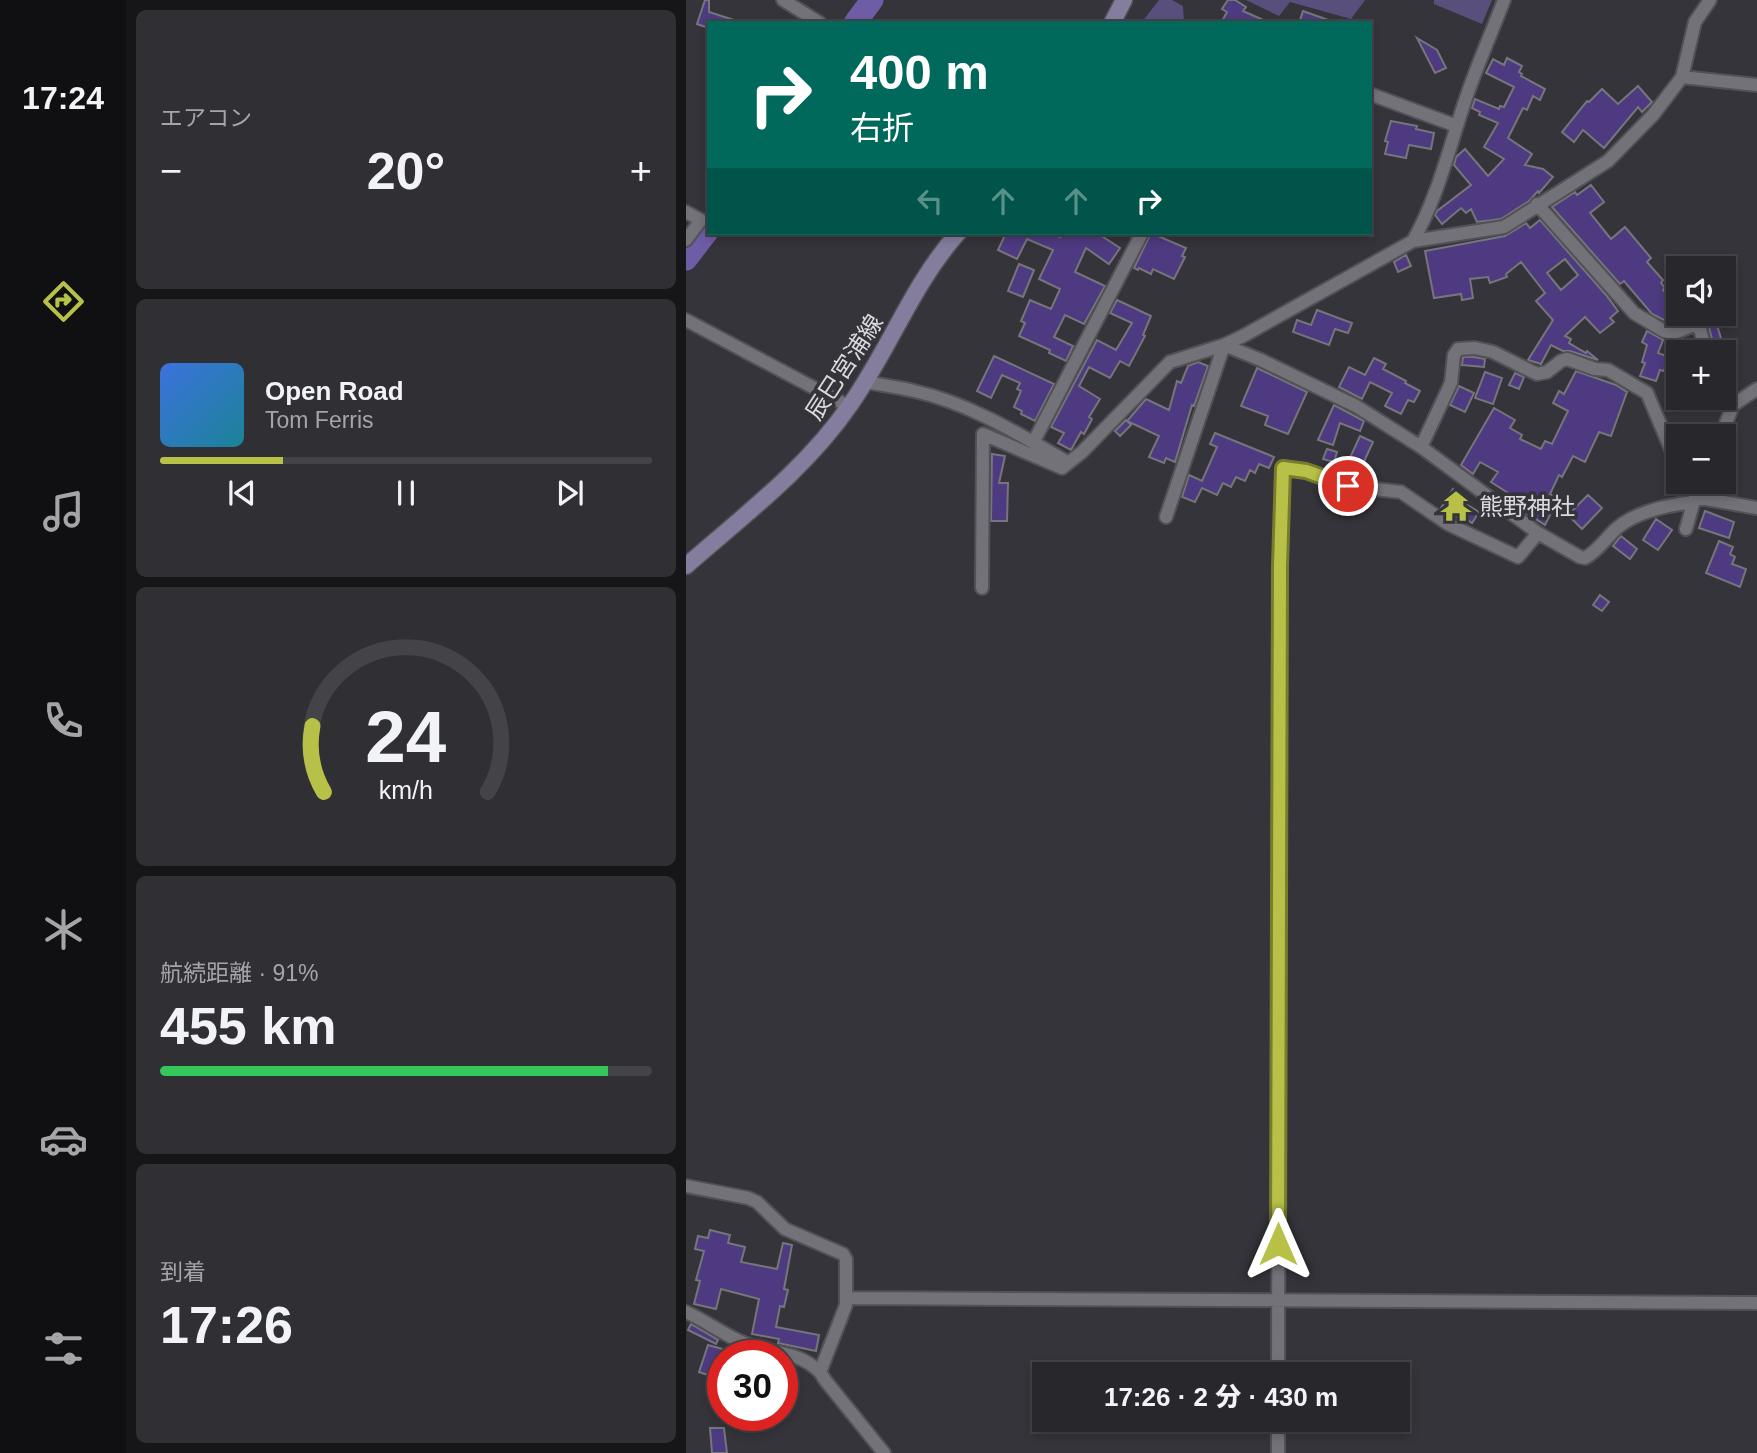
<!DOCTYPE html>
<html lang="ja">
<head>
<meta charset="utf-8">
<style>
  body { margin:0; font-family:Arial,"Noto Sans JP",sans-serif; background:#302f34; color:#f1f3f6; height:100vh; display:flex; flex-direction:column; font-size:26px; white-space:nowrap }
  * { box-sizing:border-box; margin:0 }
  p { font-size:23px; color:#a5a5a9 }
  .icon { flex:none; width:38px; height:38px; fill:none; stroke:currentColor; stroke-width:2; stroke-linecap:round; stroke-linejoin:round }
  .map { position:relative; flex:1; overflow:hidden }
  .side { display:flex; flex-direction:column; gap:10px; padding:10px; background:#161518; width:560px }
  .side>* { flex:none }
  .banner { position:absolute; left:21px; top:21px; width:665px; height:214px; border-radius:0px; box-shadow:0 4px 10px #0003,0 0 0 2px #444448; background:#00695c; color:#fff; overflow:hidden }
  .controls { position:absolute; left:980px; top:256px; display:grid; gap:14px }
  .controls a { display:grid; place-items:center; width:70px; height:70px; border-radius:0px; background:#28272c; box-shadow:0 4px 10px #0003,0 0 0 2px #444448; font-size:35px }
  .speed { position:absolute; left:21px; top:1340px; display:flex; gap:14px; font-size:35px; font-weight:700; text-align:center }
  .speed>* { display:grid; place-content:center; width:91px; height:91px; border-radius:50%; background:#28272c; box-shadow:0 4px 10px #0003,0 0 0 2px #444448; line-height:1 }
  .speed .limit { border:10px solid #d22; background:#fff; color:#111 }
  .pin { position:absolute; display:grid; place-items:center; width:60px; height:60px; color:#fff; margin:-30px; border:4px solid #fff; border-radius:50%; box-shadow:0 2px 7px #0007 }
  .me { position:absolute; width:77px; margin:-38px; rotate:0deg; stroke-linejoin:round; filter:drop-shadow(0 0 5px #0008) }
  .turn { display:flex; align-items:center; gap:24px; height:147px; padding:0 28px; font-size:32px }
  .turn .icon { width:91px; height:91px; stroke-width:2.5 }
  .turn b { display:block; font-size:49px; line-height:60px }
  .lanes { display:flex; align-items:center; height:66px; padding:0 28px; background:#0003; justify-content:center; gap:35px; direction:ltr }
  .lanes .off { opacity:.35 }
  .big { font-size:52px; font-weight:800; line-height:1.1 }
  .side .widget { flex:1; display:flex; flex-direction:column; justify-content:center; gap:10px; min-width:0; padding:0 24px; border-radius:10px; background:#302f34 }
  .side .dial { align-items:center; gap:0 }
  .dial svg { height:182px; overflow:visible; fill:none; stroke:#444448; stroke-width:7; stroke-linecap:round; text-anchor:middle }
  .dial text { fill:#f1f3f6; stroke:none }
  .song { display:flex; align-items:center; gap:21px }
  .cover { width:84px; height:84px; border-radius:10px; background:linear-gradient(135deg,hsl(220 70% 55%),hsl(190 70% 35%)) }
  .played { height:7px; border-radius:4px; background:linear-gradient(90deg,#b8c147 25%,#444448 25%) }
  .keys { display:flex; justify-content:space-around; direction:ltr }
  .heat { display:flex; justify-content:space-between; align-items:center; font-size:38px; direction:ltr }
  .charge { height:10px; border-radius:5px; background:linear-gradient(90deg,#34c759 91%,#444448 0) }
  .trip { position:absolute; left:346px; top:1362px; width:378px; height:70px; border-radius:0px; background:#28272c; box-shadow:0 4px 10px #0003,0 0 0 2px #444448; font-weight:800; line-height:70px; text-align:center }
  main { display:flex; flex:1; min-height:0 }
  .tab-bar { display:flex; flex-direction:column; width:126px; justify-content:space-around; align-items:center; background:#101012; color:#a5a5a9 }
  .tab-bar .icon { width:49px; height:49px }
  .tab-bar .on { color:#b8c147 }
  .tab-bar b { font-size:32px; color:#f1f3f6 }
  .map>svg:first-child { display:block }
  .green { fill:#594f7c }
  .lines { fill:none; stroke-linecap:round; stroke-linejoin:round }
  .river { stroke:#6e5ca6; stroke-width:23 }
  .building { fill:#4d3a80; stroke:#76757b; stroke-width:2; fill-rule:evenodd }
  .minor-casing { stroke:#525156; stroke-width:16 }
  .secondary-casing { stroke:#525156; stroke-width:19 }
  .minor { stroke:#737279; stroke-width:12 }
  .secondary { stroke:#847d9e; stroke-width:16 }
  .route-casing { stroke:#787d2e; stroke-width:18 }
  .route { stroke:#b8c147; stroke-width:12 }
  .labels { text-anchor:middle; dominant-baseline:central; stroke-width:7; stroke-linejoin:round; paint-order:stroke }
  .street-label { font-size:24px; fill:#dbdbde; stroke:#35343a }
  .poi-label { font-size:24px; fill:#dbdbde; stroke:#35343a; text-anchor:start }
</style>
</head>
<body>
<main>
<nav class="tab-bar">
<b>17:24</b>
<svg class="icon on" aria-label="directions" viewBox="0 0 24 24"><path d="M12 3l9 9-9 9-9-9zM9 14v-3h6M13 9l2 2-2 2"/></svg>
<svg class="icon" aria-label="music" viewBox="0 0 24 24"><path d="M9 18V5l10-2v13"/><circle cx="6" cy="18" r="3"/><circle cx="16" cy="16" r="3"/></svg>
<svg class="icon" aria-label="phone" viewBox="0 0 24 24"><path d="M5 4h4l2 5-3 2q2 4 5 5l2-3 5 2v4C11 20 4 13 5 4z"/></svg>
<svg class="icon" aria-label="climate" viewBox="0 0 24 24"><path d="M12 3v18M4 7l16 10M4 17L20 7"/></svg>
<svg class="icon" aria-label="car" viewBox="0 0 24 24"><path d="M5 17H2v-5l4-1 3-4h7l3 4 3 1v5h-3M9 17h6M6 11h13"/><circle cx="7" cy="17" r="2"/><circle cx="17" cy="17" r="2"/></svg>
<svg class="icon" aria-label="filters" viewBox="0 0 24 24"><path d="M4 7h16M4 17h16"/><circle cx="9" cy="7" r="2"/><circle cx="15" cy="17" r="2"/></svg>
</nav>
<section class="side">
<div class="widget"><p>エアコン</p>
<div class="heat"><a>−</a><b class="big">20°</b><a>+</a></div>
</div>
<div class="widget">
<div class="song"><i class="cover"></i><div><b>Open Road</b><p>Tom Ferris</p></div></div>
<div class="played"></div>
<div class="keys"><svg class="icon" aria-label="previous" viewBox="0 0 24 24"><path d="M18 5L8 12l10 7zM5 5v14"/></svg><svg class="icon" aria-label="pause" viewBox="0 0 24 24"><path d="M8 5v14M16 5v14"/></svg><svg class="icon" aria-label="next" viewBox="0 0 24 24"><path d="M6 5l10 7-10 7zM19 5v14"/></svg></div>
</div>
<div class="widget dial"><svg viewBox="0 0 100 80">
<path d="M14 69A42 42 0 1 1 86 69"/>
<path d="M14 69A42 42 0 0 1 9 40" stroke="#b8c147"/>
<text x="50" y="56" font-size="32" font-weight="700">24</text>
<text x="50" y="72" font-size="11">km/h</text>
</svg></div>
<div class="widget"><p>航続距離 · 91%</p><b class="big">455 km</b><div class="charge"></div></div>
<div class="widget"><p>到着</p><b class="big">17:26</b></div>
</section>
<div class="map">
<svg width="1071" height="1453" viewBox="0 0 1071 1453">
  <rect width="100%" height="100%" fill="#35343a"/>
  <path class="green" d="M473 0H486L497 6 498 23H455Z
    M560 0H679L665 19 604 2 593 16Z
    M748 0H806L796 24 748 4Z"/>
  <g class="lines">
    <path class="river" d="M169 23 186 0
      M0 259 23 229"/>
  </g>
  <path class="building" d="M19 0H23V12L48 20V23H23V28L11 24Z
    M542 0H549L560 7 557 11 584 23H535L541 12 536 9Z
    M617 11 645 21V23H613Z
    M731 38 751 50 760 68 749 73Z
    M821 58 836 66 833 72 836 74 835 76 859 89 854 100 847 96 841 110 837 108 822 138 846 154 839 165 857 169 867 177 853 193 852 191 843 201 815 219 791 222 785 209 780 213 775 208 756 224 749 215 751 211 785 185 768 165 770 157 779 149 802 176 818 159 798 147 812 123 793 115 794 112 786 108 789 99 813 109 814 106 818 107 828 87 800 73 807 59 818 65Z
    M952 86 966 102 956 112 952 107 918 148 897 130 888 142 876 132 901 101 903 102 916 89 932 104Z
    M705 121 731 126 730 129 748 133 745 149 723 145 720 158 699 154 702 142 699 141Z
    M905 185 918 202 904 213 925 239 939 227 965 258 961 262 977 280 975 283 979 288 977 290 992 305 984 323 966 314 938 281 934 284 866 207 889 192 891 195Z
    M854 220 920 295 932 311 924 318 928 322 914 333 899 317 879 336 885 339 883 343 900 353 901 351 912 360 884 351H877L865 345 855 364 842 360 867 320 850 301 859 293 835 262 820 274 821 277 804 283 802 277 784 279 787 298 776 300 775 294 748 298 739 251 819 236 840 223 844 228ZM879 259 892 275 875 290 861 273Z
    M320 233H364L374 237 377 233H411L434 248 423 264 400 248 389 272 419 286 398 324 379 315 368 337 387 346 380 361 363 353 364 350 333 336 339 323 335 321 344 300 365 309 374 289 353 279 367 250 341 239 331 259 312 250Z
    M465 233 500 248 496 256 499 257 488 279 467 269 465 274 453 268 452 270 448 268Z
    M720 255 725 266 712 272 708 262Z
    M333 264 348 270 337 297 322 291Z
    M431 300 465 316 457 335 459 336 443 366 434 361 424 378 403 367 393 386 414 399 403 417 406 419 398 434 395 432 385 450 372 443 378 433 365 427 411 340 430 350 446 323 424 313Z
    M631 310 666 323 662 333 649 329 643 345 607 332 611 320 625 325Z
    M1031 325 1039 352H1029L1023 327Z
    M961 331 977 340 972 353 983 357 978 371 974 370 970 381 954 376 959 363 956 362 961 345 956 342Z
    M308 356 368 384 349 421 335 414 336 411 328 407 335 391 331 389 334 383 316 375 305 398 291 391Z
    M788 357 799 359 798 367 776 365 777 357Z
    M688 358 700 364 697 369 720 381 719 383 734 391 728 402 722 400 715 414 699 406 706 393 684 382 676 399 653 387 663 367 679 375Z
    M512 362 522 366 508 406 506 405 489 462 480 458 478 463 463 457 473 436 441 421 460 399 483 410 491 381 495 383 502 366Z
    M571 368 621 392 602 434 579 425 582 416 555 406Z
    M890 371 930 385 941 392 925 436 913 432 899 462 887 456 876 477 873 475 864 494 872 499 859 525 830 506 833 500 805 482 812 472 794 462 787 474 775 465 808 408 829 420 824 428 836 435 834 439 855 449 859 441 866 444 882 411 867 403 873 391 878 394Z
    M799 372 816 378 807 404 789 398Z
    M829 373 838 377 833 389 823 385Z
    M773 386 788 393 779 412 764 405Z
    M648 405 678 421 674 431 654 423 647 445 632 440Z
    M440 420 445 425 434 436 429 431Z
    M529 433 588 457 583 468 573 464 569 473 564 470 559 481 550 477 545 487 537 483 531 495 516 488 509 502 496 497 503 475 516 481 531 447 524 444Z
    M674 436 687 442 675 468 662 462Z
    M641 449 651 452 648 462 637 459Z
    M306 454 319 456 313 483H322L321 521H305Z
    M767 489 783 500 780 504 793 512 786 523 774 515 772 518 755 508Z
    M902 495 916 508 896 529 882 515Z
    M1019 511 1048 522 1043 538 1013 528Z
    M970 519 986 530 972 550 957 540Z
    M935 536 951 549 944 559 927 546Z
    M1033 541 1047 547 1044 554 1049 557 1046 564 1060 569 1054 587 1020 573Z
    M914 595 923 602 916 611 907 605Z
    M24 1230 44 1235 42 1243 59 1247 55 1262 91 1269 97 1243 106 1245 98 1289 102 1290 98 1307 94 1306 90 1327 133 1335 130 1351 92 1343 93 1339 66 1334 73 1299 35 1289 30 1309 8 1304 14 1281 10 1280 18 1251 9 1249 12 1236 22 1238Z
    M5 1324 32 1340 30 1344 2 1330Z
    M22 1345 40 1350 31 1378 13 1372Z
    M24 1428H38L41 1453H26Z"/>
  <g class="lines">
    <defs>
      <path id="minor" d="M97 0 134 23
        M996 77 1071 85
        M684 94 771 126
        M851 204 948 313 978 331 988 333 1008 325 1014 329 1020 352
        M0 212 15 220 0 240
        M727 241C753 195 764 144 781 95 792 63 806 32 818 0
        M0 320 164 407
        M538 345 575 360 670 406 735 447 852 533 894 557 899 558C912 551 920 538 931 528 951 511 982 505 1008 502
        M179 382C195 385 212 387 228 391 283 403 333 434 381 462
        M1038 390 1047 405
        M1035 436 1047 405 1071 389
        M348 441 456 233
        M735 447 765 383 768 355 772 349 789 348 807 352 851 374 861 372 875 361 881 359 909 369 922 370 961 393 992 466
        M1009 497 1071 508
        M480 517 538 345
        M1000 529 1009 497 1017 481
        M296 588 297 434 376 468 396 452 484 362 538 345 557 336 727 241 818 227 922 161 967 115 996 77 1009 22 1024 0
        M0 1186 62 1198 71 1202 99 1229 157 1254 160 1259V1305L134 1372 139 1380 198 1453
        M162 1298 1071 1303
        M0 1312C20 1321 38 1335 58 1343 87 1356 108 1348 134 1372
        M592 1374 594 566 597 468 620 471 662 486 715 492 762 524 832 557 852 533
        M592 1419V1453"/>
      <path id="secondary" d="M426 23 438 0
        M0 566C57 516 121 468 164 405 203 350 227 283 272 233"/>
    </defs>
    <use href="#minor" class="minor-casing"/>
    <use href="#secondary" class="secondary-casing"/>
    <use href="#minor" class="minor"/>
    <use href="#secondary" class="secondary"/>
  </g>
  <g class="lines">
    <defs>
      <path id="route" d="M592 1244 594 566 597 468 620 471 662 486"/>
    </defs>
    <use href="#route" class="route-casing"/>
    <use href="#route" class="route"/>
  </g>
  <defs>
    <symbol id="temple-bare" viewBox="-9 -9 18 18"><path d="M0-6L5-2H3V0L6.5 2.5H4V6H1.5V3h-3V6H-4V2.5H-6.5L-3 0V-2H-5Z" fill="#b8c147" stroke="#35343a" stroke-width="2.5" paint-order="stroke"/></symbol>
  </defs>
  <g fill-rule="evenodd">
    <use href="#temple-bare" x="748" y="484" width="44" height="44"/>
  </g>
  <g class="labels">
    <g class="street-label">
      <text transform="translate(158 367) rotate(-57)">辰巳宮浦線</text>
    </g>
    <g class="poi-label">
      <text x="793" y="506">熊野神社</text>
    </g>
  </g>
</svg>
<div class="controls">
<a><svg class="icon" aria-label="sound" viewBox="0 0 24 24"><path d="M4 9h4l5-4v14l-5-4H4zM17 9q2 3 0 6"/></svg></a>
<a>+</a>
<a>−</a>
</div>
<div class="speed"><div class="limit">30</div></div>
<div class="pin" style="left:662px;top:486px;background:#d93025"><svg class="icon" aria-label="arrive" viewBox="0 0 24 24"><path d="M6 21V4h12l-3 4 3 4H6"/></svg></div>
<svg class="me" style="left:592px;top:1244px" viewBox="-20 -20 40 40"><path d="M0-17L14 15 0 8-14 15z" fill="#b8c147" stroke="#fff" stroke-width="4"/></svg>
<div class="trip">17:26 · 2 分 · 430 m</div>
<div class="banner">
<div class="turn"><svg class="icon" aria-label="right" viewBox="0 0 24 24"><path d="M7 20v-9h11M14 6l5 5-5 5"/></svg><div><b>400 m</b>右折</div></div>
<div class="lanes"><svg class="icon off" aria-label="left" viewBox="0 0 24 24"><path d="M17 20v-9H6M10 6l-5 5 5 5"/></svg><svg class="icon off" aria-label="ahead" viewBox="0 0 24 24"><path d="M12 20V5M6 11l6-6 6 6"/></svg><svg class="icon off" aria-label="ahead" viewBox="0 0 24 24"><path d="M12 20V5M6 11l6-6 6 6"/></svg><svg class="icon" aria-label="right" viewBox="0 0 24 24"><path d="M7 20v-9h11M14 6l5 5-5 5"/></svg></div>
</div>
</div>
</main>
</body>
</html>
